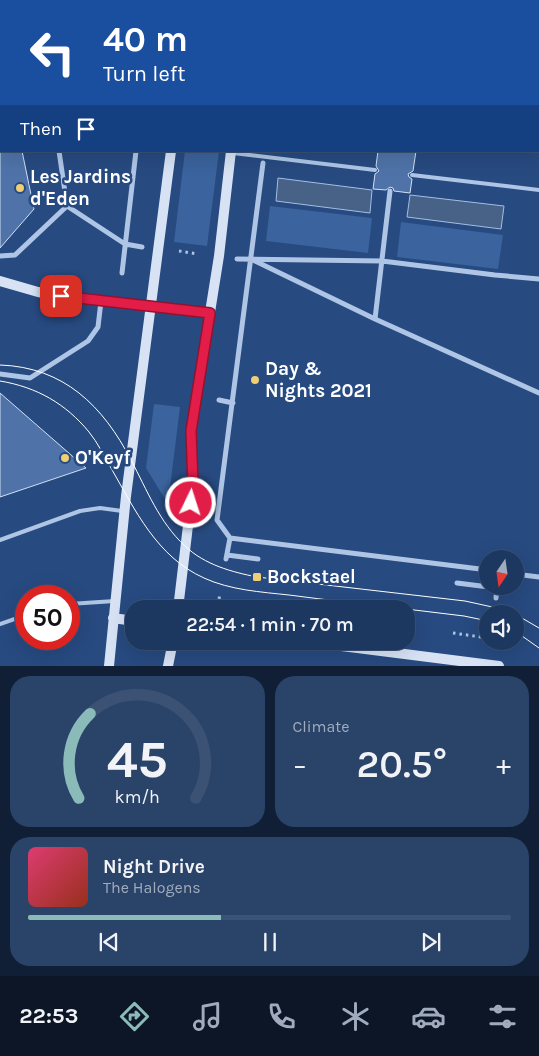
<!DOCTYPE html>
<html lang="en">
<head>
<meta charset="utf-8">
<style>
  body { margin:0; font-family:Karla,sans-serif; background:#2a4369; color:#f1f3f6; height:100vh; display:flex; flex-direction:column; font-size:19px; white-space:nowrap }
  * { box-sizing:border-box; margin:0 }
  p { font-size:16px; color:#a0acbd }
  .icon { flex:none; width:28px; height:28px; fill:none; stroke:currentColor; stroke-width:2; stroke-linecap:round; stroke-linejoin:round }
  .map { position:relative; height:666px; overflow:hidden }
  .drawer { display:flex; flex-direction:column; gap:10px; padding:10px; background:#101f35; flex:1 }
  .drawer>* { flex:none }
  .guide { position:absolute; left:0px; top:0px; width:540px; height:152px; box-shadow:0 5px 20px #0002,0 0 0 1px #3b5275; background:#1a4fa0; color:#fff; overflow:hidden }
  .needle { width:32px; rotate:193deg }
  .buttons { position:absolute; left:479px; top:550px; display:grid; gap:10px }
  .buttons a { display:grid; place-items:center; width:45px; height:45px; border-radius:50%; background:#1d3860; box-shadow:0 5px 20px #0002,0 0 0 1px #3b5275; font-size:25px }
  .speed { position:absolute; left:15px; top:585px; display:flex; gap:10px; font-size:25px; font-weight:700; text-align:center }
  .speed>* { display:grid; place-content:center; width:65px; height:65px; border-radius:50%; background:#1d3860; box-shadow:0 5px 20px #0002,0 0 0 1px #3b5275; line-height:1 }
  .speed .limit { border:8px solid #d22; background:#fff; color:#111 }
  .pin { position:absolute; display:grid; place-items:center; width:42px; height:42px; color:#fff; margin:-21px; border-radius:10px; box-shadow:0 2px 8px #0006 }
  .me { position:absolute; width:55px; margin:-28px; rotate:4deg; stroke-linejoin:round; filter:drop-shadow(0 0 4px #0008) }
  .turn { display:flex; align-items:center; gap:18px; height:105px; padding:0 20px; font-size:22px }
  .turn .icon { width:65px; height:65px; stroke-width:2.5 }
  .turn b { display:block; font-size:35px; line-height:42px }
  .then { display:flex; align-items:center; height:48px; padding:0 20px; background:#0003; gap:10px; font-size:19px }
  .big { font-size:38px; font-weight:600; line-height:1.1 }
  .drawer .card { flex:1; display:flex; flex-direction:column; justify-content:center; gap:8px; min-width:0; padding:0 18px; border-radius:20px; background:#2a4369 }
  .drawer .dial { align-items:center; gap:0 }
  .dial svg { height:130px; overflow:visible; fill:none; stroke:#3b5275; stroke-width:7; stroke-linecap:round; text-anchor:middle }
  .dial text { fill:#f1f3f6; stroke:none }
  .song { display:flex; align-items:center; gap:15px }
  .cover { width:60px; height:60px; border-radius:8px; background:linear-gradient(135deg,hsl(340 70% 55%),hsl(10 70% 35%)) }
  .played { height:5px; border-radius:2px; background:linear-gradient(90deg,#8bbbb9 40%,#3b5275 40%) }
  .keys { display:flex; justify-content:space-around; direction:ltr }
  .heat { display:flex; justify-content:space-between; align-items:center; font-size:28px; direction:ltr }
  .drawer .tiles { flex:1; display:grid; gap:10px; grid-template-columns:1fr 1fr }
  .card:last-child { grid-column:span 2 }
  .trip { position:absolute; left:125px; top:600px; width:290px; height:50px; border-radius:20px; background:#1d3860; box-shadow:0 5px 20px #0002,0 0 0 1px #3b5275; font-weight:600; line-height:50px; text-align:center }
  .menu { display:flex; height:80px; justify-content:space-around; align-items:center; background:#0c1626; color:#a0acbd }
  .menu .icon { width:35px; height:35px }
  .menu .current { color:#8bbbb9 }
  .menu b { font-size:22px; color:#f1f3f6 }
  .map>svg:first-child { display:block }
  .green { fill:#3b639d }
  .water { fill:#476187; stroke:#a2bfe6 }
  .building { fill:#4f73a8; stroke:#d1e0f5 }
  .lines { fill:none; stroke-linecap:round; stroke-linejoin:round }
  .path { stroke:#aec5e6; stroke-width:3; stroke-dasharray:2.5 4; stroke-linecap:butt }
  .lane { stroke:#aec5e6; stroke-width:4 }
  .street { stroke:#aec5e6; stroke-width:5 }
  .secondary { stroke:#d7e3f5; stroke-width:10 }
  .tram { stroke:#fff; stroke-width:1 }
  .route-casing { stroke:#92132f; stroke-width:12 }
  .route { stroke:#e11d48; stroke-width:9 }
  .poi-dot { fill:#eecf73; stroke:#274a80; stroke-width:2 }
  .labels { text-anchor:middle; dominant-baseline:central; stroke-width:5; stroke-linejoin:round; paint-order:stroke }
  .poi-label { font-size:19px; font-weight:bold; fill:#fff; stroke:#274a80; text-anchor:start }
</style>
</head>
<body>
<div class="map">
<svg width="539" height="666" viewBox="0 0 539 666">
  <rect width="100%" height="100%" fill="#274a80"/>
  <path class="green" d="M185 151H219L207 246 174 242Z
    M270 206 372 218 368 253 266 241Z
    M401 222 503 235 498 269 397 257Z
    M154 404 180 407 168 504 146 468Z"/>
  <path class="water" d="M278 178 372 190 370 213 276 201Z
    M410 195 504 206 501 229 407 217Z"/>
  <path class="building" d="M0 151H22L34 209 0 248Z
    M378 151H416L413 171 408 174 409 177 412 179 410 193 394 191 393 188 390 187 386 190 373 189 375 174 379 171 376 166Z
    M0 393 86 468 0 497Z"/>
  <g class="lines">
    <path class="path" d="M179 251 198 254
      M218 604 227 605
      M212 609 218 604 220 594
      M453 633 488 638"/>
    <path class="lane" d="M233 153 375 170
      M412 175 539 190
      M0 540 80 511 100 508 122 511
      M69 604 115 601
      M0 624 26 615"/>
    <path class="street" d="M35 0V1
      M154 1V0
      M59 151 67 206
      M0 256 15 255 67 206 125 244 142 247
      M237 259 382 261 495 275 539 279
      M251 259 375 319 539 393
      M122 273 136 151
      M375 319 390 191
      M0 374 30 378 88 341 98 327 101 301
      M219 400 233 403
      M230 538 488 570
      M227 555 258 559
      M226 559 230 538 217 520 263 163
      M515 574 539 577
      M457 583 497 588
      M496 598 497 586"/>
    <path class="secondary" d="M191 1V0
      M248 1 249 0
      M0 281 38 292 61 296 210 313
      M178 609 193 484 191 431 219 256 231 151
      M113 618 134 621
      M302 641 499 666
      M109 666 126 496 171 151
      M168 666 173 641"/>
    <path class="tram" d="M0 365C64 367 103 406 131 460 147 490 159 522 185 546 205 565 232 572 257 577L465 601 506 610 514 614
      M0 381C37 387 66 404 89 432 98 443 104 456 111 468 135 510 157 557 204 578 230 590 261 592 289 595 327 600 364 604 402 609
      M406 609 464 616 488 621
      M515 614 539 628
      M515 631 539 648"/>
  </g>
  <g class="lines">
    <defs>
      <path id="route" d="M61 296 210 313 191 431 193 484 191 503"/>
    </defs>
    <use href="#route" class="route-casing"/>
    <use href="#route" class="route"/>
  </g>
  <g class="poi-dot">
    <circle cx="20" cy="188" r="5"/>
    <circle cx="255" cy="380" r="5"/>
    <circle cx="65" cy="458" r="5"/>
    <rect x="252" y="572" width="10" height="10" rx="2.5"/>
  </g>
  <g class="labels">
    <g class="poi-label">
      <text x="30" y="177">Les Jardins<tspan x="30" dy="22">d'Eden</tspan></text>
      <text x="265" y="369">Day &amp;<tspan x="265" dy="22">Nights 2021</tspan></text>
      <text x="75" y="458">O'Keyf</text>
      <text x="267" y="577">Bockstael</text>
    </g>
  </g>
</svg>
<div class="buttons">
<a><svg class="needle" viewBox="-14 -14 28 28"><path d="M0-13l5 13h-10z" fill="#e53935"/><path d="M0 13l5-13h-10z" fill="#a0acbd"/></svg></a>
<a><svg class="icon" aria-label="sound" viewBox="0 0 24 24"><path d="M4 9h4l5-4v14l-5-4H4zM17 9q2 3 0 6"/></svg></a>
</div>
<div class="speed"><div class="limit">50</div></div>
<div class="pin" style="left:61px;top:296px;background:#d93025"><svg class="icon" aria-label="arrive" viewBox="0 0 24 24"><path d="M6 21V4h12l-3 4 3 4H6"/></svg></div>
<svg class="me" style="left:191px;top:503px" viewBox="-20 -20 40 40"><circle r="17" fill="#e11d48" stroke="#fff" stroke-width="3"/><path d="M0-11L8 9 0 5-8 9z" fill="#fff"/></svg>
<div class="trip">22:54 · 1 min · 70 m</div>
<div class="guide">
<div class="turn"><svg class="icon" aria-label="left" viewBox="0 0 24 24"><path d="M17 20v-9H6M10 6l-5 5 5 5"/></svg><div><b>40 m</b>Turn left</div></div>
<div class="then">Then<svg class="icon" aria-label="arrive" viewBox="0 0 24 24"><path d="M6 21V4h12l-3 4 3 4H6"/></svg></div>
</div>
</div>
<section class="drawer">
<div class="tiles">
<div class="card dial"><svg viewBox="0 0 100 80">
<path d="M14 69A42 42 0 1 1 86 69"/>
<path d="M14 69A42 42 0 0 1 21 17" stroke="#8bbbb9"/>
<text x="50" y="56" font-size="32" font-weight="700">45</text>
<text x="50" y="72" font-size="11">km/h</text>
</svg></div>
<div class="card"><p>Climate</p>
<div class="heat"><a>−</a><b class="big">20.5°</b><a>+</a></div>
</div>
<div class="card">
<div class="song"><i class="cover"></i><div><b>Night Drive</b><p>The Halogens</p></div></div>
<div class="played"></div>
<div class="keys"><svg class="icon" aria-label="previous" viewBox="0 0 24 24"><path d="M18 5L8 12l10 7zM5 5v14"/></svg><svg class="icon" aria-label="pause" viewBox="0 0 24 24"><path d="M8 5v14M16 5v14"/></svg><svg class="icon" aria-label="next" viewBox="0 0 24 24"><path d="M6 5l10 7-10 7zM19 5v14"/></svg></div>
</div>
</div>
</section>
<nav class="menu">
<b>22:53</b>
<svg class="icon current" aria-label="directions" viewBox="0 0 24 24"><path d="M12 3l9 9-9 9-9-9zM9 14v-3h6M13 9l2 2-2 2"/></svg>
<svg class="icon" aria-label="music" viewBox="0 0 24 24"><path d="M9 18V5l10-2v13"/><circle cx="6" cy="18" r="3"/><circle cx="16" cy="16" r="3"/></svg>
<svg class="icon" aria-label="phone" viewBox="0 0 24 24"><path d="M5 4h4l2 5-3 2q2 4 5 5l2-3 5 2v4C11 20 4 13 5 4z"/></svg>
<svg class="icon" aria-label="climate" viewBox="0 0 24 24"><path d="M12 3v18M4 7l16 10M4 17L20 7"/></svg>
<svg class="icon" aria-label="car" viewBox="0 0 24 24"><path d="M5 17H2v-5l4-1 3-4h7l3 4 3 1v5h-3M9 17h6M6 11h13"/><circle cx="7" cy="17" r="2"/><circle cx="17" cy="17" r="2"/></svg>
<svg class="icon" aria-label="filters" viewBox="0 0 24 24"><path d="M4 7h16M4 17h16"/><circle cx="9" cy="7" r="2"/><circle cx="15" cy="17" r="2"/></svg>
</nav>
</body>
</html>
